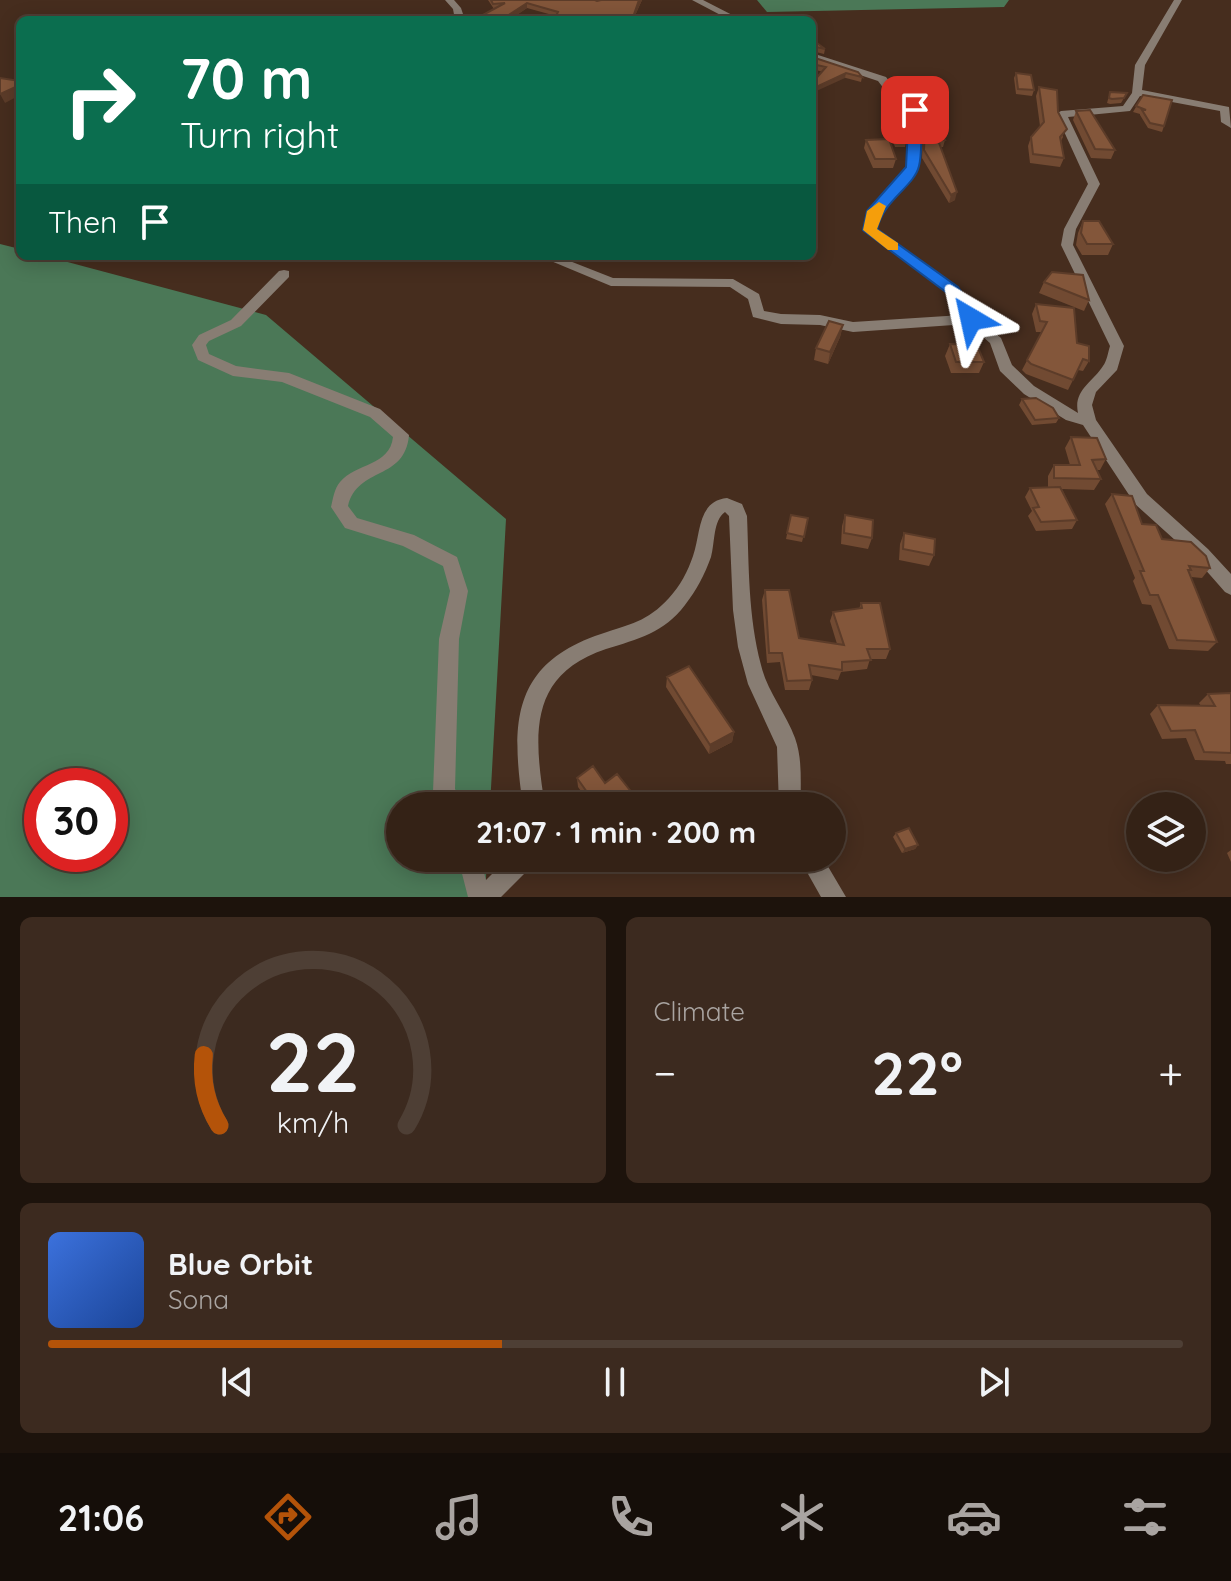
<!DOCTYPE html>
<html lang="en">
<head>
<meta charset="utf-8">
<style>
  body { margin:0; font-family:Quicksand,sans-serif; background:#3c2a1f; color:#f1f3f6; height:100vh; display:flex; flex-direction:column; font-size:30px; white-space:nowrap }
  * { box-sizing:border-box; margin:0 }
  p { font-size:26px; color:#a9a4a1 }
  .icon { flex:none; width:44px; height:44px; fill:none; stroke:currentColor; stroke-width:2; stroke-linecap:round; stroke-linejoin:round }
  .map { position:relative; height:897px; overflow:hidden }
  .side { display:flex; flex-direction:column; gap:20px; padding:20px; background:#1d130c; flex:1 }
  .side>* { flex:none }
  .guide { position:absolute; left:16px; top:16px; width:800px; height:244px; border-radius:12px; box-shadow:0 4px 20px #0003,0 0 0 2px #4e3f35; background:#0b6e4f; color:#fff; overflow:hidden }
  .fabs { position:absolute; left:1126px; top:792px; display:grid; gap:16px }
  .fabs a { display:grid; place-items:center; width:80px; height:80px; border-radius:50%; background:#342216; box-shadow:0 4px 20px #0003,0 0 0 2px #4e3f35; font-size:40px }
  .speed { position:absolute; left:24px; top:768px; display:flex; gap:16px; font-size:40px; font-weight:700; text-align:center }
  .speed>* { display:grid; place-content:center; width:104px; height:104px; border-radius:50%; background:#342216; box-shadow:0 4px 20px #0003,0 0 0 2px #4e3f35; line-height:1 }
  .speed .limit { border:12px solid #d22; background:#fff; color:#111 }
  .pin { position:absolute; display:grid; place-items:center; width:68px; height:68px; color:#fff; margin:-34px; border-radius:16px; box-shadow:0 4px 12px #0006 }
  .me { position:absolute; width:88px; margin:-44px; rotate:324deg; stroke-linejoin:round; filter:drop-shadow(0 0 6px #0008) }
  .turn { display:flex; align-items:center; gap:28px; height:168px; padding:0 32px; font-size:36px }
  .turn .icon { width:104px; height:104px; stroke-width:2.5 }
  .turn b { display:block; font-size:56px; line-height:68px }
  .then { display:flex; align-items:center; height:76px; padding:0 32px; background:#0003; gap:16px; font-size:30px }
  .big { font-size:60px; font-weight:700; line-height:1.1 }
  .side .tile { flex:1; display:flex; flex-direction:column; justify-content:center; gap:12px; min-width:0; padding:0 28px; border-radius:12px; background:#3c2a1f }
  .side .dial { align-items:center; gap:0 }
  .dial svg { height:208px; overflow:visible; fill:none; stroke:#4e3f35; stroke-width:7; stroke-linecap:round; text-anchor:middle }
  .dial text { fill:#f1f3f6; stroke:none }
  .song { display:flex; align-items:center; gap:24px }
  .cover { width:96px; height:96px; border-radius:12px; background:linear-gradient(135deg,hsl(220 70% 55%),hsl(220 70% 35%)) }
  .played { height:8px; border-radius:4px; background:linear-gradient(90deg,#b45309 40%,#4e3f35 40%) }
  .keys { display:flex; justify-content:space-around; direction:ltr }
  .heat { display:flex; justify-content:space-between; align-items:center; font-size:44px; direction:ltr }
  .side .tiles { flex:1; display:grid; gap:20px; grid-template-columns:1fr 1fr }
  .tile:last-child { grid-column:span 2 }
  .trip { position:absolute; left:386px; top:792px; width:460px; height:80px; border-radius:40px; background:#342216; box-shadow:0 4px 20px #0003,0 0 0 2px #4e3f35; font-weight:700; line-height:80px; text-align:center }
  .tabs { display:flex; height:128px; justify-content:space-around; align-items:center; background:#150e09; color:#a9a4a1 }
  .tabs .icon { width:56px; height:56px }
  .tabs .selected { color:#b45309 }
  .tabs b { font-size:36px; color:#f1f3f6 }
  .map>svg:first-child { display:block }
  .forest { fill:#4b7857; fill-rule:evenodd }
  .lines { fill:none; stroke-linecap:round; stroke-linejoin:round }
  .street { fill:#887d73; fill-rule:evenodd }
  .wall { fill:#714a32 }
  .shaded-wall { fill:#5c3c29 }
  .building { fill:#83563a; stroke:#5c3c29; stroke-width:2 }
  .route { fill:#1a73e8; stroke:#114b97; stroke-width:2 }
  .slow { fill:#f59e0b }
</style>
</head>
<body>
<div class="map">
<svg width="1231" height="897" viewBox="0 0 1231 897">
  <rect width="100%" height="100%" fill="#462d1e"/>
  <path class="forest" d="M757 0H1009L1004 7 767 12Z
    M0 244 20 249V256H45L266 315 506 519 490 806H400V858H487L485 897H0ZM42 786H110V854H42Z"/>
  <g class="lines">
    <path class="street" d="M445 0H454L461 8 465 20H455L453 9Z
      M692 0H703L742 20H730Z
      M1174 0H1182L1145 65 1142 90 1229 107 1231 128 1221 122 1220 111 1140 96 1130 111 1068 117 1100 184 1076 229 1073 245 1124 346 1117 370 1096 392 1092 405 1096 420 1147 494 1208 549 1231 574V595L1225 592 1196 559 1135 504 1083 425 1066 420 1024 394 1000 371 990 343 968 324 853 332 820 325 781 324 753 317 748 299 730 287 611 286 539 256H557L613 278 733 279 759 294 764 311 781 314 820 315 853 322 962 315 947 293 864 230 868 211 906 167 910 128 914 117 891 98 878 81 812 59V53L815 54 886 77 899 94 925 116 920 128 918 168 880 212 876 229 957 287 976 316 1001 338 1012 365 1034 386 1078 413C1073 390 1093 382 1103 366 1107 361 1108 352 1110 346L1061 245 1064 229 1088 184 1056 114 1061 111 1123 106 1132 93 1135 65Z
      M284 270 289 271V277L241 326 209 341 206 345 209 354 236 366 289 373 380 409 409 435C405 481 358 466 348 506L357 518 414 535 457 557 468 591 459 639 455 789 464 806H440L433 792 439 639 450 591 443 566 403 546 345 528 331 507C333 499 334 489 340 482 356 463 390 466 393 437L370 417 282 382 233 376 198 360 192 345 199 335 231 320 279 271Z
      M727 498 742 504 747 516C749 566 748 616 761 665 767 691 786 713 795 738 803 760 800 783 801 806H779L777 747 748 684 738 647 733 610 729 516 725 512C713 520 715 543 711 557 705 574 696 591 685 605 664 633 638 639 606 649 527 675 534 737 545 806H523C511 724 511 664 601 634 630 624 647 622 669 598 680 586 688 571 693 556 701 534 697 501 727 498Z
      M458 858H480L486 880 508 858H535L532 866 501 897H468Z
      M799 858H823L846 897H821Z"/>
  </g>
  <path class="wall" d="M488 0H595L597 1 601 0H642L633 20H556V16L527 8 509 20H478L477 18 494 9Z
    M812 44 825 49 824 54 812 51Z
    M812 57 862 77 861 82 812 69Z
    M1016 73 1034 90 1032 96 1016 94 1014 78Z
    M1039 87 1058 112 1063 137 1061 141 1064 158 1060 167 1030 163 1028 146 1031 137 1040 126 1036 96Z
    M1110 92 1127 93 1121 103 1110 104 1107 103Z
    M1143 95 1164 126 1162 132 1148 128 1140 115V114L1133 112Z
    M1076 111 1115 150 1111 159 1091 158 1073 120Z
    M925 122 945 140 943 147H941L955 200 949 203 922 158 923 130Z
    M890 123 906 142 905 147H895L889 129Z
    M866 140 896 159 893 168H873L864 148Z
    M1083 221 1113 244 1108 255H1082L1076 245 1078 233Z
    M1044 282 1089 300 1084 311 1039 293Z
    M1036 304 1077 343 1089 361 1083 371 1078 370 1068 390 1026 374 1022 370 1042 332H1036L1032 314Z
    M843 325 840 337 828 364 814 360 816 348Z
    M950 344 984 362 979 373H951L945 356Z
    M1022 399 1059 418 1056 423 1032 425 1019 405Z
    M1071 437 1106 459 1100 470H1097L1101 479 1094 490 1062 489 1077 520 1072 529 1036 531 1028 516 1032 511 1025 497 1030 488 1048 487V476L1054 465H1070L1065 448Z
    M1112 494 1142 524 1162 539 1210 568 1202 578 1191 577 1217 642 1208 651 1169 649 1151 605 1142 604 1133 581 1135 578 1105 504Z
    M791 515 808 518 802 542 786 539Z
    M845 515 872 538 868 549 841 544 842 526Z
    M904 533 934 555 929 566 899 560 900 544Z
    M765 590 799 638 837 644 830 621 833 612 859 609 861 603 890 649 886 659H870L867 669 841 672 838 680 811 675 812 680 809 690H785L780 662 767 663 762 600Z
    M667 677 734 732 732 742 709 754 666 687Z
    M1231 693V764H1226L1225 761 1195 760 1186 738 1162 739 1150 714 1158 705 1201 706 1199 703 1208 694Z
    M577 778 633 794 632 803 628 806H592L578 787Z
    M896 833 918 845 915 849 902 853 893 837Z
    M1231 850V862L1227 853Z"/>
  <path class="shaded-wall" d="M639 0H642L633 20H632Z
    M527 3V8L509 20H501Z
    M846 73 845 78 812 93V89Z
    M20 85V95L5 103 0 94Z
    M957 192 955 200 949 203 951 195Z
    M843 325 840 337 828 364 830 352Z
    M734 732 732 742 709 754 710 745Z
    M633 794 632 803 628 806H617Z
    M918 845 915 849 902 853 905 849Z"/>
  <path class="building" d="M491 0H595L597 1 601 0H639L632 20H596L555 18 558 12 527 3 501 20H486L477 18 505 3 493 4Z
    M817 43 825 49 812 46V44Z
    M812 57 858 72 862 77 846 73 812 89V83L826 67 812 64Z
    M1016 73 1031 75 1034 90 1018 89Z
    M0 78 20 81V85L0 94Z
    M1039 87 1057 90 1058 112 1067 129 1060 137 1064 158 1033 154 1031 137 1044 122Z
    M1110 92 1127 93 1124 98 1112 99 1109 98Z
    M1143 95 1172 100 1164 126 1150 123 1142 110H1146L1136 106Z
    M1090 110 1115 150 1095 149 1076 111Z
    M925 122 936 123 945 140H938L957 192 951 195 924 150Z
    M890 123 908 124 906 142H897Z
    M889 139 896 159H875L866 140Z
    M1083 221H1099L1113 244H1087L1081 233Z
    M1052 272 1083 275 1089 300 1044 282Z
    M1036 304 1074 308 1077 343 1089 346V361L1083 359 1073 380 1031 364 1027 360 1047 322 1040 321Z
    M829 321 843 325 830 352 816 348Z
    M950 344 977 345 984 362H956Z
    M1036 398 1053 408 1059 418 1035 420 1022 399Z
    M1071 437 1097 438 1106 459 1092 460 1101 479 1054 478V465H1080Z
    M1060 487 1077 520 1041 522 1033 508 1039 507 1030 488Z
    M1112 494 1132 496 1142 524 1156 525 1162 539 1191 542 1206 556 1210 568 1189 566 1191 570H1188L1217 642 1177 640 1158 595H1150L1140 571H1144Z
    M791 515 808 518 804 537 787 533Z
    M845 515 873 520 872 538 844 533Z
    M904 533 935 539 934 555 903 549Z
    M765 590H789L799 638 844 645 833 612 862 608 861 603H880L890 649H867L871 660 842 662V670L809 665 812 680 787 681 782 653H769Z
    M689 666 734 732 710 745 667 677Z
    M1231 693V753L1204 752 1195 730 1171 731 1158 705 1215 706 1208 694Z
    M593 766 605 783 617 774 633 794 617 806H597L577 778Z
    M909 828 918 845 905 849 896 833Z"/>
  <path class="route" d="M910 107H919L926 116C919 133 923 149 919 166 914 187 884 199 877 229L958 287 979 319 977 322H966L947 293 863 230 867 211 906 167 908 128 913 116 909 110Z"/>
  <path class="slow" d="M879 202 886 206 877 229 898 243V250H888L863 230 867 211Z"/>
</svg>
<div class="fabs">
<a><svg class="icon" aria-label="layers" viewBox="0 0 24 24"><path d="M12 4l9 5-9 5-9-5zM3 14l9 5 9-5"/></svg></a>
</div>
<div class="speed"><div class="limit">30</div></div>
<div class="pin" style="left:915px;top:110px;background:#d93025"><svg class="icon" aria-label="arrive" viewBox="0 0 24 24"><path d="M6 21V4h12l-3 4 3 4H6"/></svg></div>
<svg class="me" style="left:971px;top:319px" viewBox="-20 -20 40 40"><path d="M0-17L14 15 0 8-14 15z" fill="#1a73e8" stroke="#fff" stroke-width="4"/></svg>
<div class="trip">21:07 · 1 min · 200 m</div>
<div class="guide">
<div class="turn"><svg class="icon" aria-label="right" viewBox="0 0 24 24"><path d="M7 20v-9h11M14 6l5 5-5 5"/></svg><div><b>70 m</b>Turn right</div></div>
<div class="then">Then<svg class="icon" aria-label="arrive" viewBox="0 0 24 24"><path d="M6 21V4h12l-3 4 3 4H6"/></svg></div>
</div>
</div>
<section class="side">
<div class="tiles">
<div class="tile dial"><svg viewBox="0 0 100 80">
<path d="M14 69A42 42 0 1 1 86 69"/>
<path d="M14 69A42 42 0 0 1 8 42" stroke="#b45309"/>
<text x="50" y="56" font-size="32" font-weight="700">22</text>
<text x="50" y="72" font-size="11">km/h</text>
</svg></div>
<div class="tile"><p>Climate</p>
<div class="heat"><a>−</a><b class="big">22°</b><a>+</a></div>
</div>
<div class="tile">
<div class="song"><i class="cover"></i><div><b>Blue Orbit</b><p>Sona</p></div></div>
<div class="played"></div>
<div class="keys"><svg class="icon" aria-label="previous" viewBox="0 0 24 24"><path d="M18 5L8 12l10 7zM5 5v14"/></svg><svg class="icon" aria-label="pause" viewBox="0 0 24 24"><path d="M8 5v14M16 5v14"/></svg><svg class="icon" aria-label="next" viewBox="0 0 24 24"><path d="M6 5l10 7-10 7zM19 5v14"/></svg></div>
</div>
</div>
</section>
<nav class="tabs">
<b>21:06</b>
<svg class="icon selected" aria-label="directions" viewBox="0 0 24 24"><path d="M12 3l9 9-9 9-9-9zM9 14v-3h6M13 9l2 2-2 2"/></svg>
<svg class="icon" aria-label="music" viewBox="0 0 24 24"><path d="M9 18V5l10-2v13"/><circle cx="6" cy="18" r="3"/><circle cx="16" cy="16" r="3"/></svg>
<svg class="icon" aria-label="phone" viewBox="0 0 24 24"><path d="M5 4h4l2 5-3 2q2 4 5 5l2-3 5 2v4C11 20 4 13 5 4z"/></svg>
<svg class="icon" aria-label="climate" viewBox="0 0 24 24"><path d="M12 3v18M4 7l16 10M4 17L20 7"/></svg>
<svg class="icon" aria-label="car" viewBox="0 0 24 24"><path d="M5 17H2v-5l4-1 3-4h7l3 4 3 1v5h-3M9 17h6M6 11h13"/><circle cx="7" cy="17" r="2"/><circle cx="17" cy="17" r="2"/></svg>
<svg class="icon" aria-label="filters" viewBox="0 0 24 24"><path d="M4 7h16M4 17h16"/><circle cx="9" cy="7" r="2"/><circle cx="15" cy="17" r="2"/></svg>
</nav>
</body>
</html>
